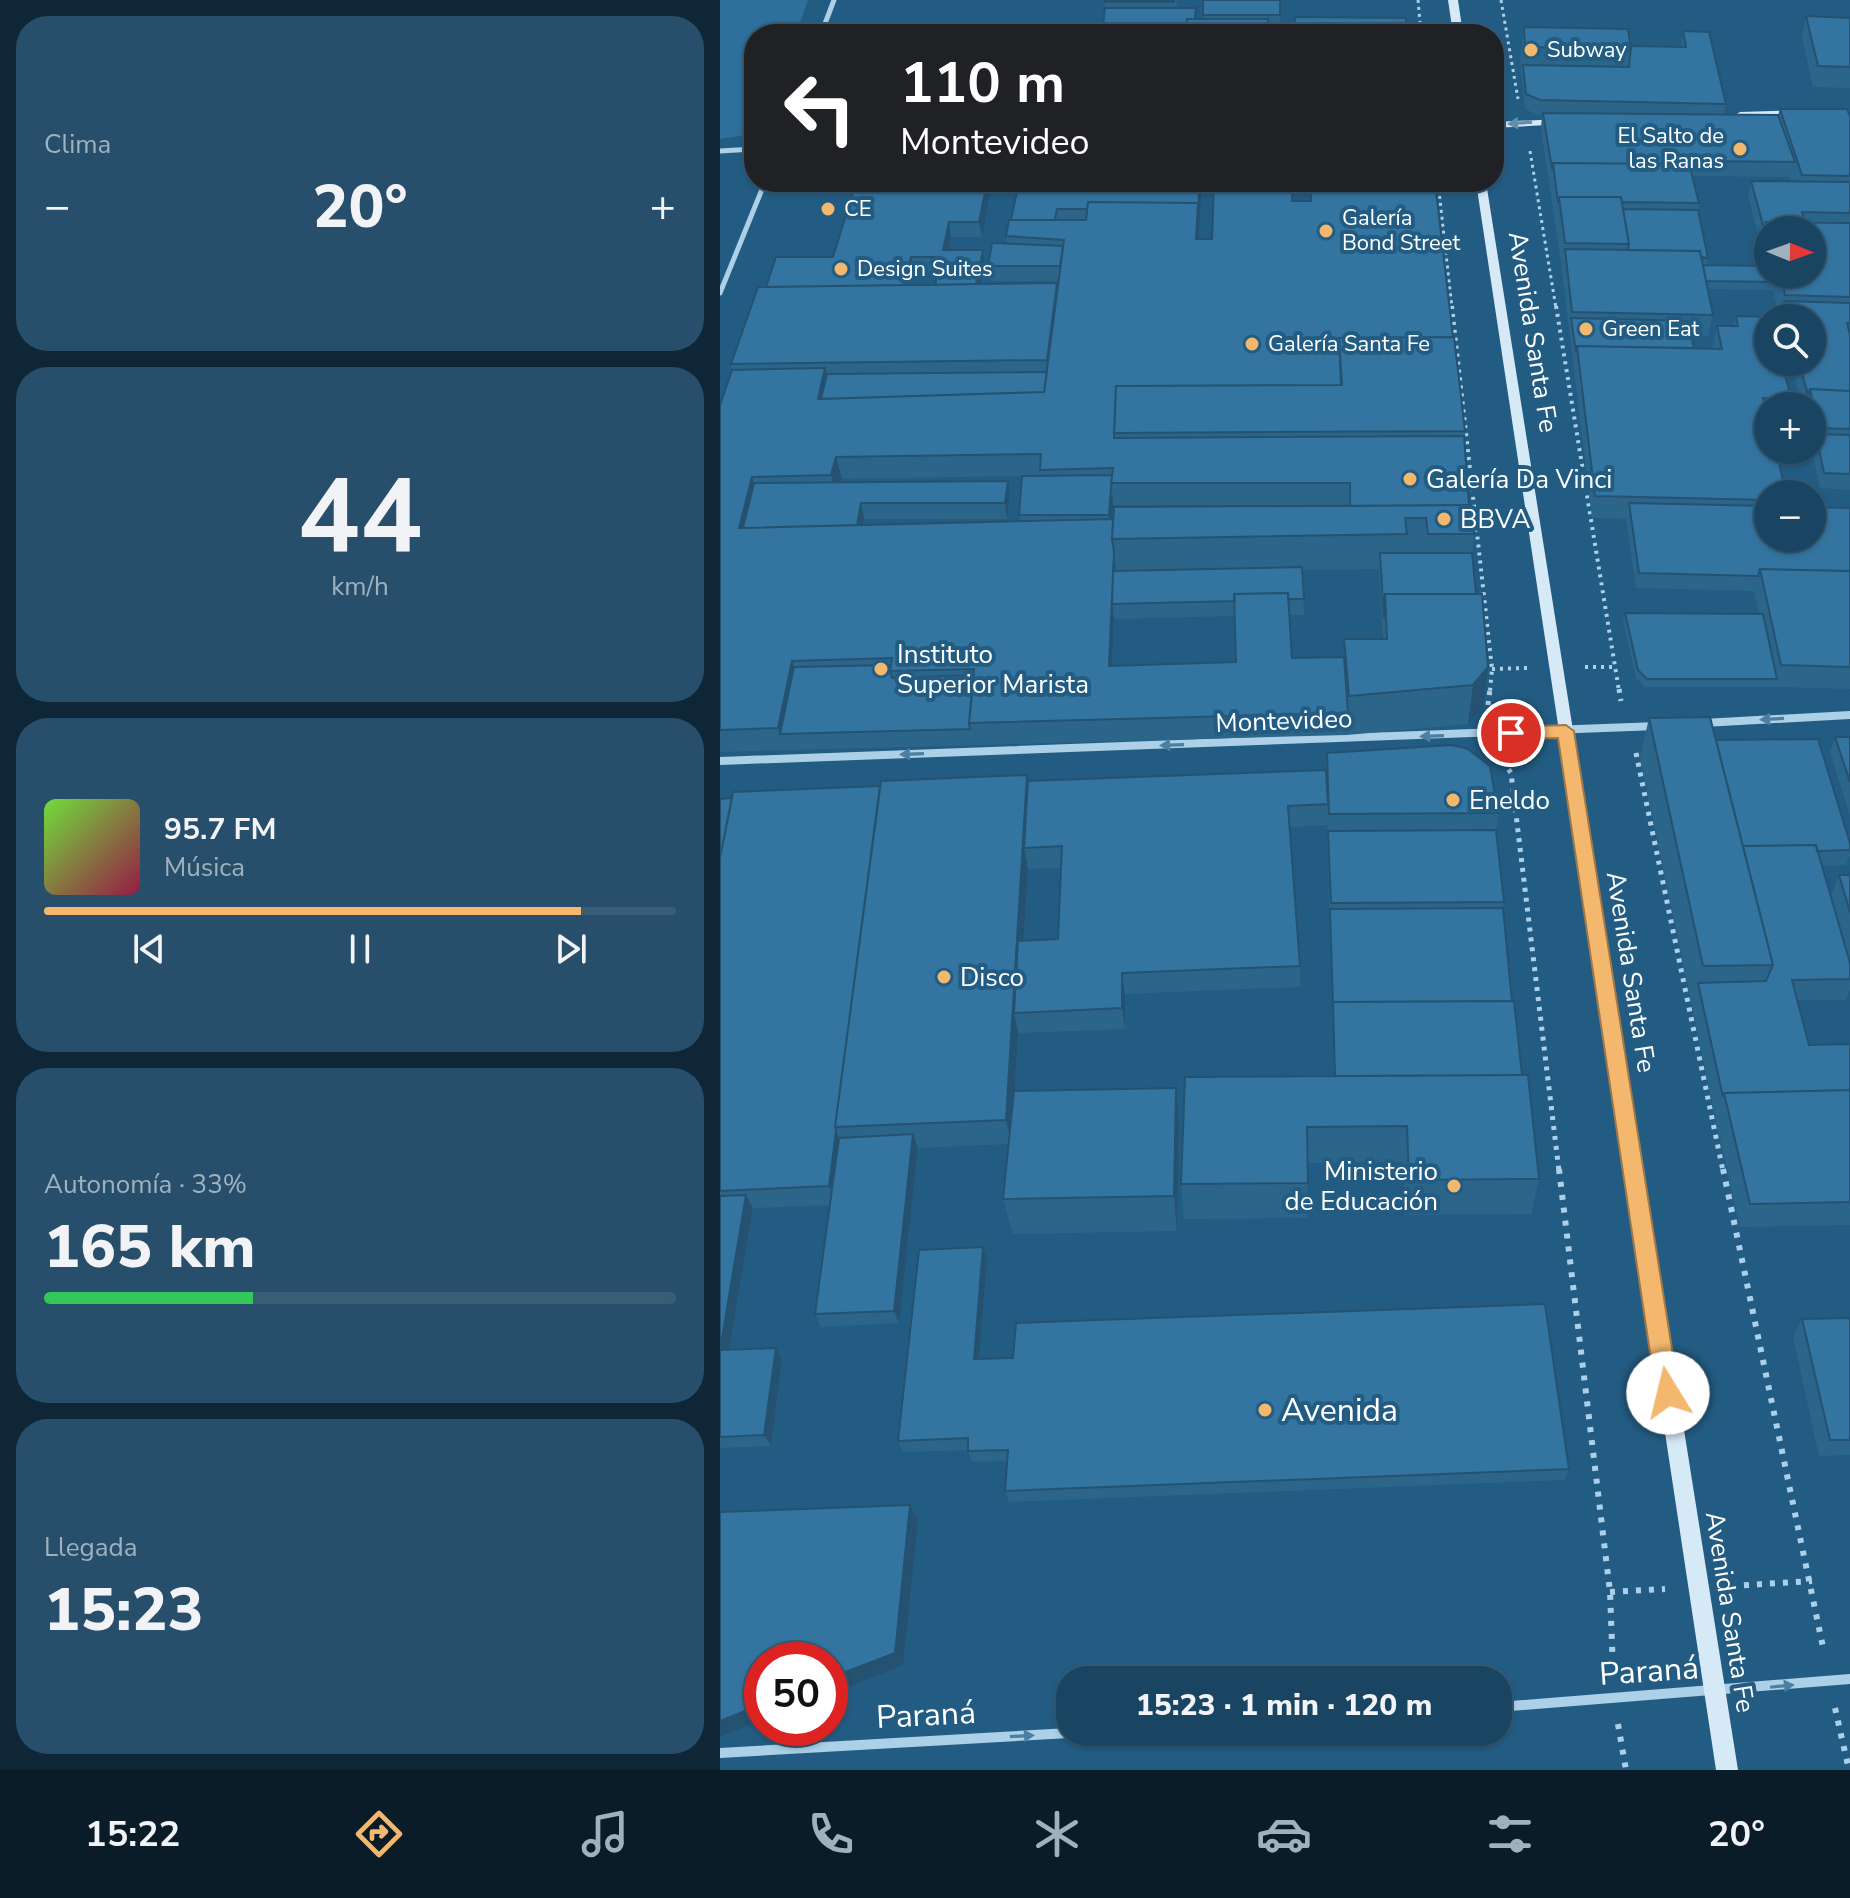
<!DOCTYPE html>
<html lang="es">
<head>
<meta charset="utf-8">
<style>
  body { margin:0; font-family:"Nunito Sans",sans-serif; background:#274f6b; color:#f1f3f6; height:100vh; display:flex; flex-direction:column; font-size:30px; white-space:nowrap }
  * { box-sizing:border-box; margin:0 }
  p { font-size:26px; color:#9fb1be }
  .icon { flex:none; width:44px; height:44px; fill:none; stroke:currentColor; stroke-width:2; stroke-linecap:round; stroke-linejoin:round }
  .map { position:relative; flex:1; overflow:hidden }
  .drawer { display:flex; flex-direction:column; gap:16px; padding:16px; background:#0e2636; width:720px }
  .drawer>* { flex:none }
  .guide { position:absolute; left:24px; top:24px; width:760px; height:168px; border-radius:32px; box-shadow:0 2px 6px #0004,0 0 0 2px #385d77; background:#202124; color:#fff; overflow:hidden }
  .needle { width:52px; rotate:91deg }
  .controls { position:absolute; left:1034px; top:216px; display:grid; gap:16px }
  .controls a { display:grid; place-items:center; width:72px; height:72px; border-radius:50%; background:#1a4562; box-shadow:0 2px 6px #0004,0 0 0 2px #385d77; font-size:40px }
  .speed { position:absolute; left:24px; top:1642px; display:flex; gap:16px; font-size:40px; font-weight:700; text-align:center }
  .speed>* { display:grid; place-content:center; width:104px; height:104px; border-radius:50%; background:#1a4562; box-shadow:0 2px 6px #0004,0 0 0 2px #385d77; line-height:1 }
  .speed .limit { border:12px solid #d22; background:#fff; color:#111 }
  .pin { position:absolute; display:grid; place-items:center; width:68px; height:68px; color:#fff; margin:-34px; border:4px solid #fff; border-radius:50%; box-shadow:0 2px 8px #0007 }
  .me { position:absolute; width:88px; margin:-44px; rotate:351deg; stroke-linejoin:round; filter:drop-shadow(0 0 6px #0008) }
  .turn { display:flex; align-items:center; gap:28px; height:168px; padding:0 24px; font-size:36px }
  .turn .icon { width:104px; height:104px; stroke-width:2.5 }
  .turn b { display:block; font-size:56px; line-height:68px }
  .big { font-size:60px; font-weight:800; line-height:1.1 }
  .drawer .card { flex:1; display:flex; flex-direction:column; justify-content:center; gap:12px; min-width:0; padding:0 28px; border-radius:32px; background:#274f6b }
  .drawer .dial { align-items:center; gap:0 }
  .dial b { font-size:104px; line-height:1 }
  .song { display:flex; align-items:center; gap:24px }
  .cover { width:96px; height:96px; border-radius:12px; background:linear-gradient(135deg,hsl(100 70% 55%),hsl(340 70% 35%)) }
  .played { height:8px; border-radius:4px; background:linear-gradient(90deg,#f3b86e 85%,#385d77 85%) }
  .keys { display:flex; justify-content:space-around; direction:ltr }
  .heat { display:flex; justify-content:space-between; align-items:center; font-size:44px; direction:ltr }
  .charge { height:12px; border-radius:6px; background:linear-gradient(90deg,#34c759 33%,#385d77 0) }
  .trip { position:absolute; left:336px; top:1666px; width:456px; height:80px; border-radius:32px; background:#1a4562; box-shadow:0 2px 6px #0004,0 0 0 2px #385d77; font-weight:800; line-height:80px; text-align:center }
  .menu { display:flex; height:128px; justify-content:space-around; align-items:center; background:#0a1c27; color:#9fb1be }
  .menu .icon { width:56px; height:56px }
  .menu .active { color:#f3b86e }
  .menu b { font-size:36px; color:#f1f3f6 }
  main { display:flex; flex:1; min-height:0 }
  .map>svg:first-child { display:block }
  .green { fill:#2d709b }
  .lines { fill:none; stroke-linecap:round; stroke-linejoin:round }
  .path-far3 { stroke:#abd0e8; stroke-width:3; stroke-dasharray:3 4; stroke-linecap:butt }
  .path-far2 { stroke:#abd0e8; stroke-width:4; stroke-dasharray:3 5; stroke-linecap:butt }
  .path-far1 { stroke:#abd0e8; stroke-width:5; stroke-dasharray:4 6; stroke-linecap:butt }
  .path { stroke:#abd0e8; stroke-width:6; stroke-dasharray:5 8; stroke-linecap:butt }
  .street-far2 { stroke:#abd0e8; stroke-width:5 }
  .street-far1 { stroke:#abd0e8; stroke-width:8 }
  .street { stroke:#abd0e8; stroke-width:10 }
  .secondary { fill:#d6e9f7; fill-rule:evenodd }
  .wall { fill:#2c658a; fill-rule:evenodd }
  .shaded-wall { fill:#245270 }
  .building { fill:#3375a0; stroke:#245270; stroke-width:2 }
  .oneway { fill:#628dac }
  .oneway2 { fill:#4c7fa1 }
  .route { fill:#f3b86e; stroke:#9e7848; stroke-width:2 }
  .poi-dot { fill:#f3b86e; stroke:#235c83; stroke-width:3 }
  .labels { text-anchor:middle; dominant-baseline:central; stroke-width:8; stroke-linejoin:round; paint-order:stroke }
  .far-poi-label { font-size:22px; fill:#fff; stroke:#235c83; text-anchor:start }
  .street-label { font-size:26px; fill:#fff; stroke:#235c83 }
  .poi-label { font-size:26px; fill:#fff; stroke:#235c83; text-anchor:start }
  .near-poi-label { font-size:32px; fill:#fff; stroke:#235c83; text-anchor:start }
  .near-street-label { font-size:32px; fill:#fff; stroke:#235c83 }
</style>
</head>
<body>
<main>
<section class="drawer">
<div class="card"><p>Clima</p>
<div class="heat"><a>−</a><b class="big">20°</b><a>+</a></div>
</div>
<div class="card dial"><b>44</b><p>km/h</p></div>
<div class="card">
<div class="song"><i class="cover"></i><div><b>95.7 FM</b><p>Música</p></div></div>
<div class="played"></div>
<div class="keys"><svg class="icon" aria-label="previous" viewBox="0 0 24 24"><path d="M18 5L8 12l10 7zM5 5v14"/></svg><svg class="icon" aria-label="pause" viewBox="0 0 24 24"><path d="M8 5v14M16 5v14"/></svg><svg class="icon" aria-label="next" viewBox="0 0 24 24"><path d="M6 5l10 7-10 7zM19 5v14"/></svg></div>
</div>
<div class="card"><p>Autonomía · 33%</p><b class="big">165 km</b><div class="charge"></div></div>
<div class="card"><p>Llegada</p><b class="big">15:23</b></div>
</section>
<div class="map">
<svg width="1130" height="1770" viewBox="0 0 1130 1770">
  <rect width="100%" height="100%" fill="#235c83"/>
  <path class="green" d="M0 0H88L76 34H34V134L0 139Z"/>
  <g class="lines">
    <path class="path-far3" d="M698 0 701 34
      M781 0 798 99
      M810 151 836 308
      M718 182 732 308"/>
    <path class="path-far2" d="M732 306 772 669 770 691
      M836 306 899 691
      M865 667H894
      M772 669 807 668"/>
    <path class="path-far1" d="M899 689 901 701
      M768 705 770 689
      M916 753 1003 1171
      M783 761 791 773 839 1171"/>
    <path class="path" d="M839 1169 890 1592 893 1670
      M1003 1169 1104 1652
      M1011 1586 1092 1581
      M890 1592 945 1589
      M1115 1708 1129 1770
      M898 1724 906 1770"/>
    <path class="street-far2" d="M101 34 114 0
      M0 151 34 149
      M0 293 45 182"/>
    <path class="street-far1" d="M983 723 1130 715
      M0 761 938 726"/>
    <path class="street" d="M778 1707 1130 1679
      M0 1753 367 1732"/>
    <path class="secondary" d="M728 0H738L743 34H733Z
      M1080 110 1084 111V115L1020 118 1015 115 1020 112Z
      M841 119 846 122 845 124 774 128V122Z
      M756 182H766L1018 1770H996Z"/>
  </g>
  <path class="wall" d="M385 0H457L456 8 476 19H483V0H560V29H548V34H383V25Z
    M1086 16 1130 18V88L1093 87 1082 37Z
    M804 27 911 46 961 47 963 31 1006 104 1004 114 1058 115 1060 109 1130 115V490L1100 488 1092 450V406H1082L1071 362H1092V318H1060L1053 290 988 289 993 315 988 336H972L974 348 992 349 997 326H1013L1016 316 1071 399 1069 406H1048V538L1130 508V689L1054 687H925L916 678 903 621 905 613 1039 614 1034 591 916 588 906 519 872 518 842 270 821 128 822 115H818L805 109 800 58ZM972 176 1070 177 1072 181H1031L1028 196 1047 266 987 265 988 258 978 210 979 203ZM1048 230 1092 274H1048Z
    M136 182H272L262 237H231L228 250 265 265 262 284 337 283V289L338 281H270L268 266 287 244 286 236 291 220 299 182H482L478 239H492L572 201 733 337 745 431 749 505 754 534 752 553 763 706 748 724 627 735 0 752V405L12 370 11 364 46 287 113 257ZM194 272H218L215 285H191ZM302 476 299 515 300 521 143 525 144 519H287L290 496 121 482 122 479ZM393 505H629V506L392 519ZM659 569 663 639H624V657L572 658 569 615H584L582 570ZM515 616 516 662 392 665 394 619Z
    M929 718 996 740 1130 843V856L1126 865 1102 866 1111 896 1119 875H1130V990L1126 1000H1078L1089 1045 1130 1044V1225L1020 1227 995 1117 920 757Z
    M1115 737H1130V816L1110 752Z
    M607 753 778 813 776 830 784 902 783 908 792 1001 802 1075 819 1179 811 1214 685 1215 683 1162 588 1163 587 1218 464 1219 461 1184 614 1076 607 825 570 827 580 966V987L405 994V1029L299 1033 298 1032 295 1091 459 1125 457 1231 293 1234 283 1199 289 1144 198 1148 179 1323 101 1327 95 1314 110 1205 33 1208 9 1350 56 1348 62 1360 51 1446 0 1448V799L308 781 606 770ZM341 868 338 939 304 941 308 869Z
    M267 1260 259 1359 849 1469 845 1480 289 1502 285 1491 287 1461 252 1462 248 1450 183 1452 178 1441Z
    M1130 1318V1455L1099 1456 1073 1336 1082 1319Z"/>
  <path class="shaded-wall" d="M267 182H272L262 237 259 222Z
    M480 182H482L477 261 476 239Z
    M229 222 231 237 225 265 223 250Z
    M263 250 265 265 258 304 255 289Z
    M191 257 194 272 185 307 182 292Z
    M105 368 111 389 107 405 98 399Z
    M116 457 122 479 117 497 111 475Z
    M32 477 38 499 30 534 19 528Z
    M288 481 290 496 287 519 285 503Z
    M392 491 393 505 391 530 389 515Z
    M141 503 144 519 139 547 135 532Z
    M394 552 396 574 392 604 394 619 391 687 389 666Z
    M72 661 78 683 60 734 58 728Z
    M768 667 763 706 748 724 753 685Z
    M307 775 311 802 304 848 308 869 299 1013H294L298 1032 292 1144 286 1120Z
    M402 973 405 994V1029L402 1008Z
    M456 1088 459 1125 457 1231 454 1196Z
    M116 1131 124 1150 117 1204 109 1186Z
    M193 1134 198 1148 179 1323 174 1311Z
    M26 1195 33 1208 7 1362 0 1351Z
    M263 1247 267 1260 258 1371 254 1359Z
    M56 1348 62 1360 51 1446 44 1435Z
    M190 1505 198 1520 183 1665 110 1694V1678Z
    M42 1704V1720L0 1737V1721Z"/>
  <path class="building" d="M385 0H454V2H384Z
    M483 0H560V15H483Z
    M385 8H476L475 19H467V25H383Z
    M1086 16 1130 18V67L1098 66Z
    M575 17 686 18 687 34H574Z
    M467 19H548V34H466Z
    M804 27 908 29 911 49 805 47Z
    M963 31 989 32 1006 104 820 100 806 94 803 65 909 67 911 46 966 47Z
    M1060 109H1127L1130 116V176L1082 175Z
    M823 113 1058 115 1075 162 966 161V164L833 163 832 169Z
    M833 163 969 164 979 203 902 202 901 197H839L838 202Z
    M1031 181 1130 182V213L1082 212 1085 222H1046L1044 228Z
    M136 182H267L259 222H229L223 250H263L256 284 215 285 221 257H191L184 285 46 287 56 257H113Z
    M299 182H341L340 186H372V182H480L478 209V203L368 202 367 209H337L335 220H291Z
    M343 182H372V186H342Z
    M495 182H572V183H495Z
    M590 182H715L733 337 619 338 621 385 396 386 394 438 744 436 749 505 630 506V483H391L393 468 320 470 321 454 116 457 111 475 32 477 19 528 393 519 392 539 394 552 389 666 516 662 514 594 568 593 572 658 624 657 628 713 249 723 254 669 170 671 172 658 72 661 58 728 0 730V405L12 370 105 368 98 399 324 392 344 240 286 236 289 220H366L368 202 478 203 476 239H492L494 183H572V201H591Z
    M839 197H901L909 244 845 243Z
    M903 209 978 210 988 258 981 257 980 251 908 250 909 244Z
    M1046 222 1130 223V297L1065 295 1060 274H1092V230H1048Z
    M272 243 343 246 340 266H268Z
    M845 249 980 251 993 315 852 312Z
    M983 265 1048 266V274H1053L1055 282 986 281Z
    M337 283 327 360 11 364 38 287Z
    M1064 301 1130 303V323H1127L1130 335V391L1090 389 1088 395 1079 362H1092V318H1068Z
    M1016 316 1050 317 1051 318H1048V362H1062L1071 399 1043 398 1048 417V450H1056L1066 494H1048V500L875 496 857 346 1002 349 997 326H1018Z
    M851 318 968 321 974 348 857 346 856 352Z
    M734 337 745 431 394 433 396 386 622 385 619 338Z
    M327 372 324 392 101 399 107 374Z
    M1090 389 1130 391V429L1098 428Z
    M1096 434 1130 435V474L1104 473Z
    M392 475 389 515H299L302 476Z
    M288 481 285 503H141L137 525 23 528 34 483Z
    M909 503 1048 506V538H1092V507L1130 508V571L1040 569 1038 576 919 573Z
    M751 505 754 534H708L706 518H685L687 534 392 539 394 507Z
    M660 553H752L756 594H665L664 618Z
    M582 567 584 599H568V593L514 594 515 601 392 604 393 571Z
    M1040 569 1130 571V667L1061 665Z
    M665 594H762L768 667 753 685 629 696 624 639H667Z
    M905 613 1043 614 1057 679H927L918 670Z
    M171 665 170 671 172 678 254 675 249 723 250 729 60 734 74 667Z
    M990 717 1053 965 983 966 929 718Z
    M1115 737H1130V782Z
    M1098 739 1130 843V850L1097 851 1096 845 1023 846 996 740Z
    M732 745 748 749 770 766 778 813 609 814 607 753Z
    M606 770 608 804 568 806 580 966 402 973V1008L294 1013 298 941 338 939 342 846 304 848 308 781Z
    M307 775 286 1120 115 1127 161 781Z
    M160 786 115 1127 116 1131 109 1186 0 1191V858L13 792Z
    M12 798 0 858V799Z
    M776 830 784 902 611 903 608 831Z
    M1096 845 1130 963V979L1072 980 1089 1045 1130 1044V1090L1004 1093 1003 1097 978 983 1046 981 1053 965 1023 846Z
    M1119 875H1130V912Z
    M783 908 792 1001 613 1002V1008L610 909Z
    M794 1001 802 1075 615 1076 613 1002Z
    M808 1075 819 1179 689 1180 687 1126 587 1127 588 1183 461 1184 465 1077Z
    M456 1088 454 1196 283 1199 294 1091Z
    M1130 1090V1202L1030 1204 1004 1093Z
    M193 1134 174 1311 95 1314 119 1138Z
    M26 1195 0 1350V1196Z
    M263 1247 254 1359 293 1358 296 1323 825 1304 849 1469 285 1491 288 1450 248 1451V1438L178 1441 199 1250Z
    M1130 1318V1440H1110L1082 1319Z
    M56 1348 44 1435 0 1437V1350Z
    M190 1505 175 1653 110 1678V1660H42V1704L0 1721V1512Z"/>
  <defs><path id="oneway-solid" d="M-6-.8H1V-3.2L6.5 0L1 3.2V.8H-6Z" transform="scale(2)"/></defs>
  <use class="oneway" href="#oneway-solid" transform="translate(800 123) rotate(176)"/>
  <g class="oneway2">
    <use href="#oneway-solid" transform="translate(1052 719) rotate(177)"/>
    <use href="#oneway-solid" transform="translate(712 736) rotate(178)"/>
    <use href="#oneway-solid" transform="translate(452 745) rotate(178)"/>
    <use href="#oneway-solid" transform="translate(192 754) rotate(178)"/>
    <use href="#oneway-solid" transform="translate(1062 1686) rotate(-6)"/>
    <use href="#oneway-solid" transform="translate(302 1736) rotate(-3)"/>
  </g>
  <path class="route" d="M846 725 854 731 959 1393 956 1401 948 1404 940 1401 936 1393 838 738 791 739 783 733 791 727Z"/>
  <g class="poi-dot">
    <circle cx="811" cy="50" r="8"/>
    <circle cx="1020" cy="149" r="8"/>
    <circle cx="108" cy="209" r="8"/>
    <circle cx="606" cy="231" r="8"/>
    <circle cx="121" cy="269" r="8"/>
    <circle cx="866" cy="329" r="8"/>
    <circle cx="532" cy="344" r="8"/>
    <circle cx="690" cy="479" r="8"/>
    <circle cx="724" cy="519" r="8"/>
    <circle cx="161" cy="669" r="8"/>
    <circle cx="733" cy="800" r="8"/>
    <circle cx="224" cy="977" r="8"/>
    <circle cx="734" cy="1186" r="8"/>
    <circle cx="545" cy="1410" r="8"/>
  </g>
  <g class="labels">
    <g class="far-poi-label">
      <text x="827" y="50">Subway</text>
      <text x="1004" y="136" text-anchor="end">El Salto de<tspan x="1004" dy="25">las Ranas</tspan></text>
      <text x="124" y="209">CE</text>
      <text x="622" y="218">Galería<tspan x="622" dy="25">Bond Street</tspan></text>
      <text x="137" y="269">Design Suites</text>
      <text x="882" y="329">Green Eat</text>
      <text x="548" y="344">Galería Santa Fe</text>
    </g>
    <g class="street-label">
      <text transform="translate(813 332) rotate(81)">Avenida Santa Fe</text>
      <text transform="translate(564 721) rotate(-2)">Montevideo</text>
      <text transform="translate(911 972) rotate(81)">Avenida Santa Fe</text>
      <text transform="translate(1010 1612) rotate(81)">Avenida Santa Fe</text>
    </g>
    <g class="poi-label">
      <text x="706" y="479">Galería Da Vinci</text>
      <text x="740" y="519">BBVA</text>
      <text x="177" y="654">Instituto<tspan x="177" dy="30">Superior Marista</tspan></text>
      <text x="749" y="800">Eneldo</text>
      <text x="240" y="977">Disco</text>
      <text x="718" y="1171" text-anchor="end">Ministerio<tspan x="718" dy="30">de Educación</tspan></text>
    </g>
    <g class="near-poi-label">
      <text x="561" y="1410">Avenida</text>
    </g>
    <g class="near-street-label">
      <text transform="translate(929 1671) rotate(-4)">Paraná</text>
      <text transform="translate(206 1715) rotate(-3)">Paraná</text>
    </g>
  </g>
</svg>
<div class="controls">
<a><svg class="needle" viewBox="-14 -14 28 28"><path d="M0-13l5 13h-10z" fill="#e53935"/><path d="M0 13l5-13h-10z" fill="#9fb1be"/></svg></a>
<a><svg class="icon" aria-label="search" viewBox="0 0 24 24"><circle cx="10" cy="10" r="6"/><path d="M15 15l6 6"/></svg></a>
<a>+</a>
<a>−</a>
</div>
<div class="speed"><div class="limit">50</div></div>
<div class="pin" style="left:791px;top:733px;background:#d93025"><svg class="icon" aria-label="arrive" viewBox="0 0 24 24"><path d="M6 21V4h12l-3 4 3 4H6"/></svg></div>
<svg class="me" style="left:948px;top:1393px" viewBox="-20 -20 40 40"><circle r="19" fill="#fff"/><path d="M0-13L10 11 0 6-10 11z" fill="#f3b86e"/></svg>
<div class="trip">15:23 · 1 min · 120 m</div>
<div class="guide">
<div class="turn"><svg class="icon" aria-label="left" viewBox="0 0 24 24"><path d="M17 20v-9H6M10 6l-5 5 5 5"/></svg><div><b>110 m</b>Montevideo</div></div>
</div>
</div>
</main>
<nav class="menu">
<b>15:22</b>
<svg class="icon active" aria-label="directions" viewBox="0 0 24 24"><path d="M12 3l9 9-9 9-9-9zM9 14v-3h6M13 9l2 2-2 2"/></svg>
<svg class="icon" aria-label="music" viewBox="0 0 24 24"><path d="M9 18V5l10-2v13"/><circle cx="6" cy="18" r="3"/><circle cx="16" cy="16" r="3"/></svg>
<svg class="icon" aria-label="phone" viewBox="0 0 24 24"><path d="M5 4h4l2 5-3 2q2 4 5 5l2-3 5 2v4C11 20 4 13 5 4z"/></svg>
<svg class="icon" aria-label="climate" viewBox="0 0 24 24"><path d="M12 3v18M4 7l16 10M4 17L20 7"/></svg>
<svg class="icon" aria-label="car" viewBox="0 0 24 24"><path d="M5 17H2v-5l4-1 3-4h7l3 4 3 1v5h-3M9 17h6M6 11h13"/><circle cx="7" cy="17" r="2"/><circle cx="17" cy="17" r="2"/></svg>
<svg class="icon" aria-label="filters" viewBox="0 0 24 24"><path d="M4 7h16M4 17h16"/><circle cx="9" cy="7" r="2"/><circle cx="15" cy="17" r="2"/></svg>
<b>20°</b>
</nav>
</body>
</html>
